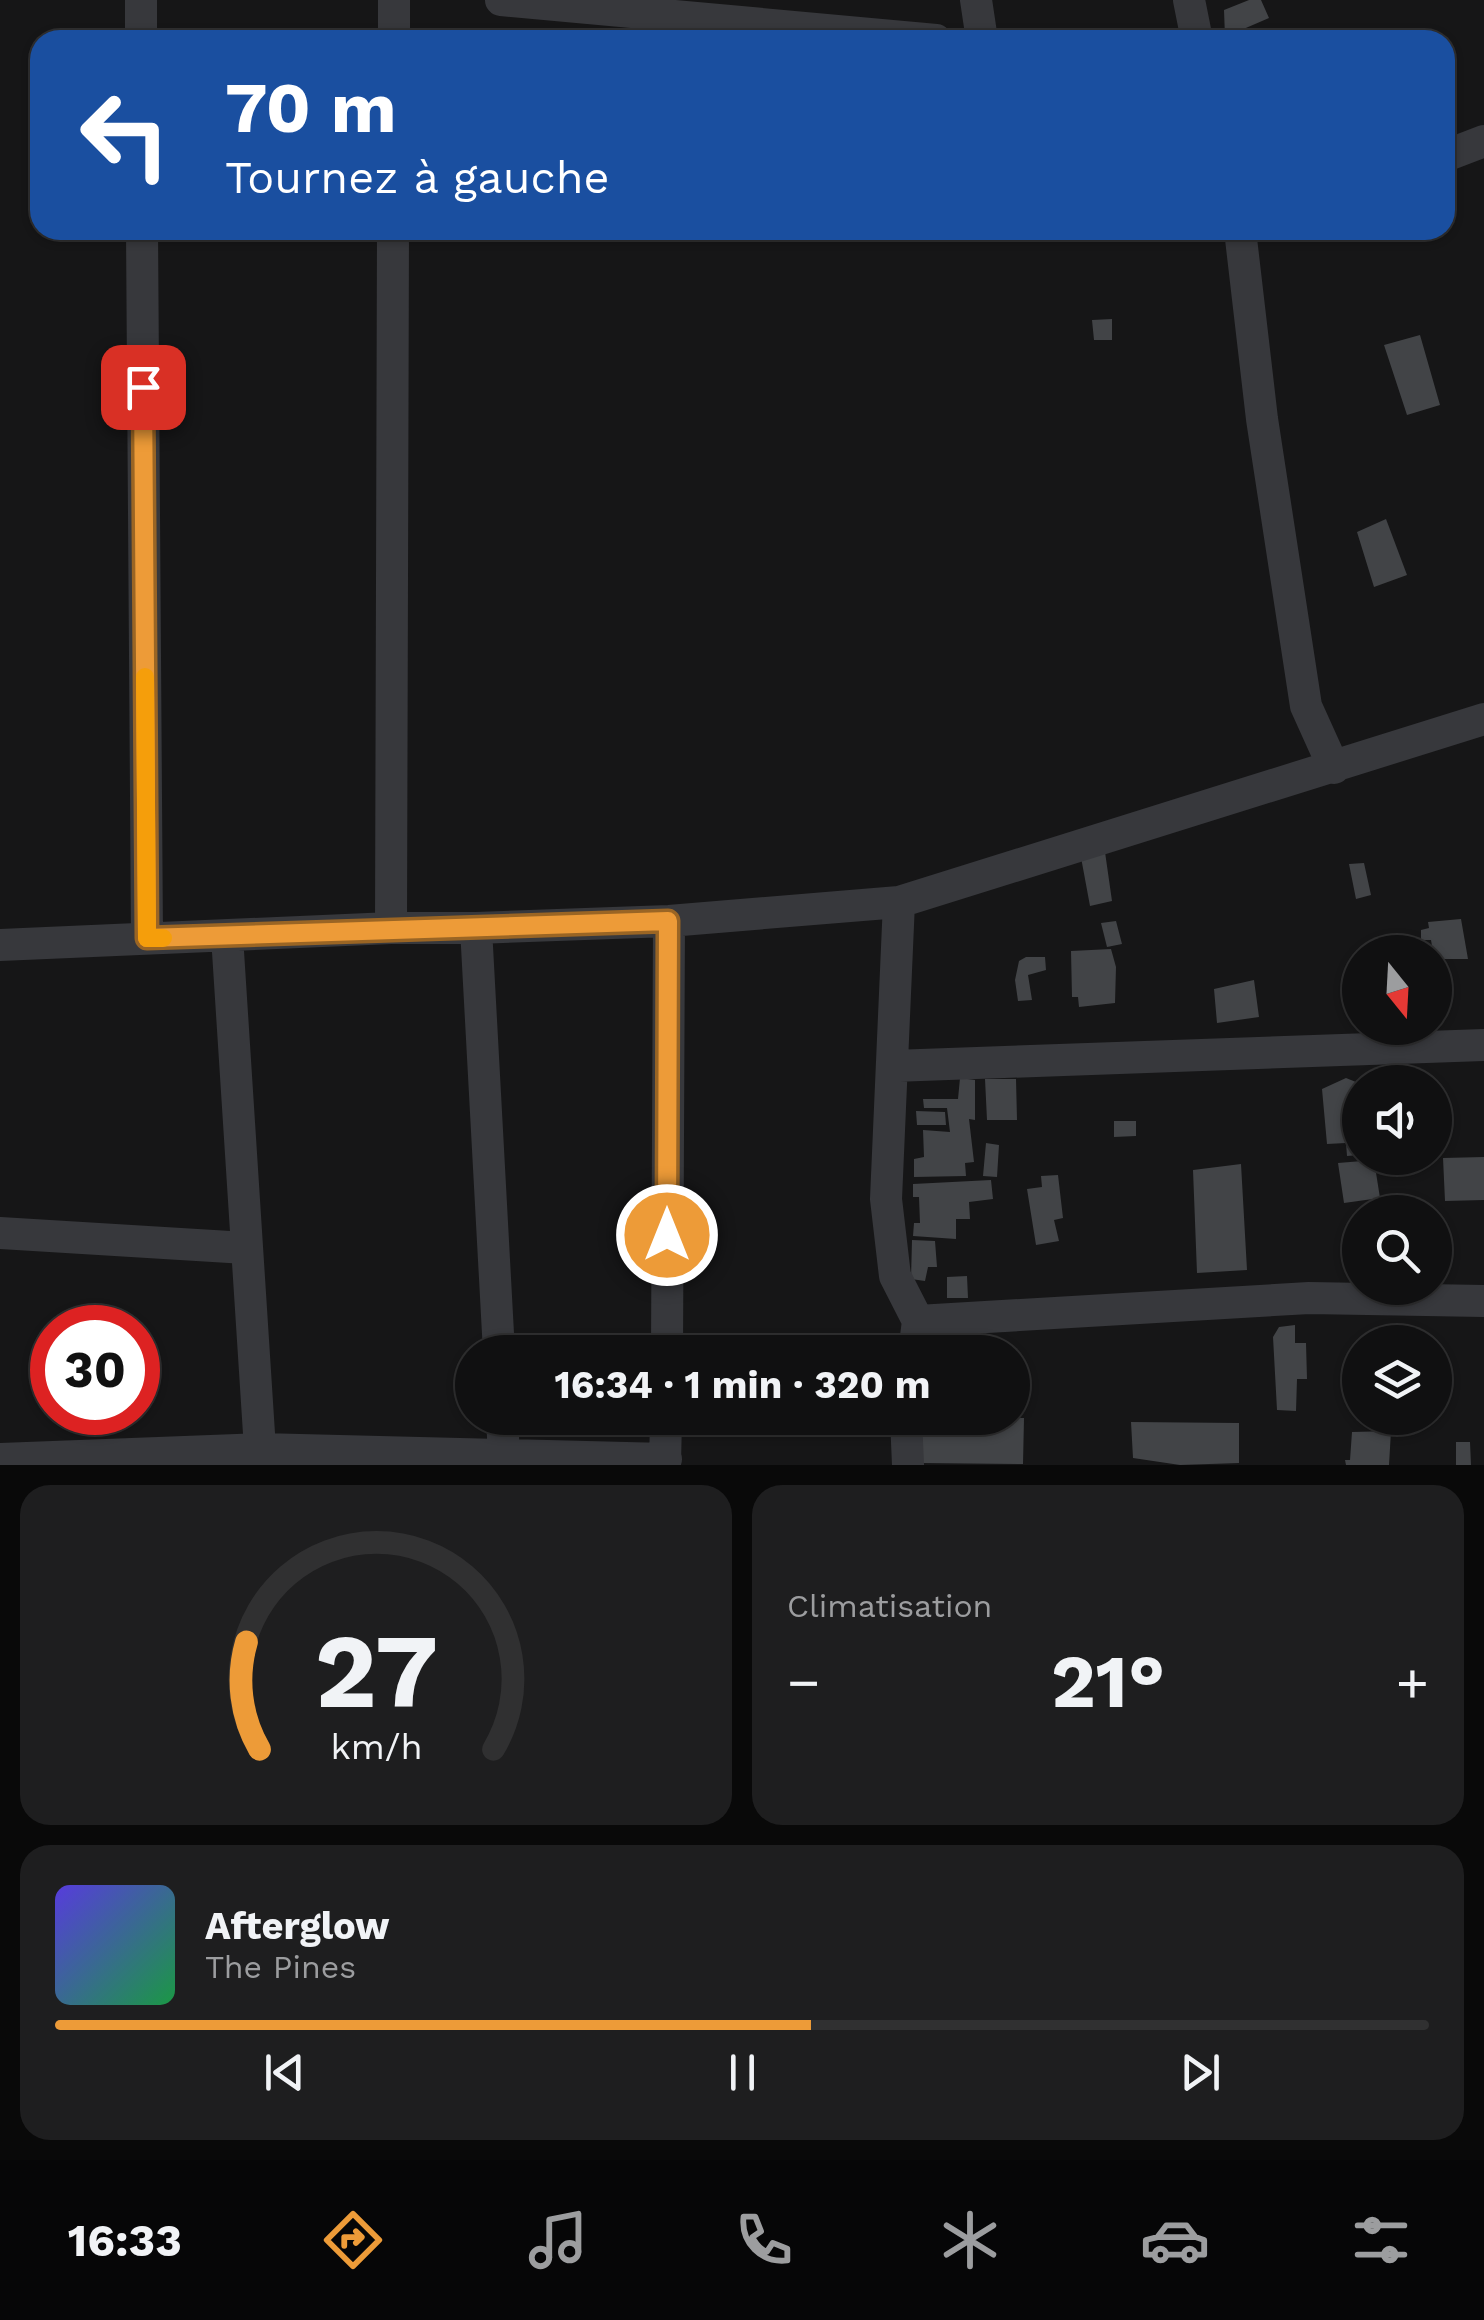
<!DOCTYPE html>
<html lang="fr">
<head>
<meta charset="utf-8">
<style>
  body { margin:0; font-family:"Work Sans",sans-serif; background:#1e1e1f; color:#f1f3f6; height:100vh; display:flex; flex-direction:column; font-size:38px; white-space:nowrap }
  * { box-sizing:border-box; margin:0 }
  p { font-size:32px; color:#9c9d9f }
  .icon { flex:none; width:55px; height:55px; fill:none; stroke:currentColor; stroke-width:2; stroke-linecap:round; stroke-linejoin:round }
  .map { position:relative; height:1465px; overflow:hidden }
  .side { display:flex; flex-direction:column; gap:20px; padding:20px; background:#090909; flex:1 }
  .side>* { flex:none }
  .hud { position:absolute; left:30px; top:30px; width:1425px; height:210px; border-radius:30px; box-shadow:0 2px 8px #0004,0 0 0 2px #303031; background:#1a4fa0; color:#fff; overflow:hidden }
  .needle { width:65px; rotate:162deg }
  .buttons { position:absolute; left:1342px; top:935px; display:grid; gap:20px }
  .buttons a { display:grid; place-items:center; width:110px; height:110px; border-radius:50%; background:#101011; box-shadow:0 2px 8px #0004,0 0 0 2px #303031; font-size:50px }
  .speed { position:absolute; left:30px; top:1305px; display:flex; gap:20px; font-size:50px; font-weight:700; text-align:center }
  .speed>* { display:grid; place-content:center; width:130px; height:130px; border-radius:50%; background:#101011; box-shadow:0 2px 8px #0004,0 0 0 2px #303031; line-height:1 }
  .speed .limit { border:15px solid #d22; background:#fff; color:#111 }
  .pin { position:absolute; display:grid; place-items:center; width:85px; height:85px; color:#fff; margin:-42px; border-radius:20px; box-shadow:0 5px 15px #0006 }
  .me { position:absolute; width:110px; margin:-55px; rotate:0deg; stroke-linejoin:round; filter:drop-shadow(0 0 8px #0008) }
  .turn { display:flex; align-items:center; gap:35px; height:210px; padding:0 30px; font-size:45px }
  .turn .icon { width:130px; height:130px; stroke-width:2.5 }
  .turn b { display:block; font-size:70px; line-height:85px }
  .big { font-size:75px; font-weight:700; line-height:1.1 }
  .side .tile { flex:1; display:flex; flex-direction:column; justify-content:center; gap:15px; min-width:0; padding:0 35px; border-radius:30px; background:#1e1e1f }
  .side .dial { align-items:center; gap:0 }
  .dial svg { height:260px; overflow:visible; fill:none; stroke:#303031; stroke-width:7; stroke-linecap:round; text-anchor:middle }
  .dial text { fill:#f1f3f6; stroke:none }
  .song { display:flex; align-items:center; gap:30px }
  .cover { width:120px; height:120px; border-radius:15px; background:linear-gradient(135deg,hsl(250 70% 55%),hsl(140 70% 35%)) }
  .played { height:10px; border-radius:5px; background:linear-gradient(90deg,#ed9b38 55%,#303031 55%) }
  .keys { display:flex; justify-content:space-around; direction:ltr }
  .heat { display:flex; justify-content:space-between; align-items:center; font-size:55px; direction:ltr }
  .side .tiles { flex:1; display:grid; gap:20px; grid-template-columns:1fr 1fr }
  .tile:last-child { grid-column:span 2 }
  .trip { position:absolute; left:455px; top:1335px; width:575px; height:100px; border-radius:50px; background:#101011; box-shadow:0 2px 8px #0004,0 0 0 2px #303031; font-weight:700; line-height:100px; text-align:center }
  .menu { display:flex; height:160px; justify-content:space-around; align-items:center; background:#060607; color:#9c9d9f }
  .menu .icon { width:70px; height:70px }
  .menu .current { color:#ed9b38 }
  .menu b { font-size:45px; color:#f1f3f6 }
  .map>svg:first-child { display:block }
  .building { fill:#424447 }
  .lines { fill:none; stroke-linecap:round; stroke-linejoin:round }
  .minor { stroke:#37383c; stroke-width:32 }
  .route-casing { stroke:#9a6524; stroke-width:25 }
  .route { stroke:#ed9b38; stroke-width:18 }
  .slow { stroke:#f59e0b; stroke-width:18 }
</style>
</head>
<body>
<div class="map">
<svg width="1484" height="1465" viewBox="0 0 1484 1465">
  <rect width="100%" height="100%" fill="#161617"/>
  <path class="building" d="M1249 0H1261L1269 18 1225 37 1224 10Z
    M1112 319V340H1094L1092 320Z
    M1420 335 1440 405 1407 415 1384 345Z
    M1386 519 1407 575 1374 587 1357 532Z
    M1104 845 1112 901 1090 906 1080 852Z
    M1364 863 1371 895 1356 899 1349 864Z
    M1461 919 1468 959H1435V952H1423V948L1432 946 1431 940H1421V930L1429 928 1428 922Z
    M1116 921 1122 944 1107 947 1101 923Z
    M1111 949 1116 967 1115 1003 1079 1007 1078 997H1072L1071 951Z
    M1026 957H1045L1046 970 1028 975 1032 1000 1018 1001 1015 980 1019 961Z
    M1254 980 1259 1017 1217 1023 1214 989Z
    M960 1078 975 1080V1120L969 1119 974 1162 965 1163 966 1176 914 1177V1159L924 1157 923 1130 950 1132 947 1108H924L923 1099H958Z
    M1346 1078 1356 1082 1357 1108H1360V1155L1347 1156 1346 1143 1327 1144 1322 1089Z
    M985 1079H1016L1017 1120H987Z
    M916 1111 945 1112 946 1125H917Z
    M1114 1121H1136V1136L1114 1137Z
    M986 1143 999 1145 997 1177 983 1176Z
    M1484 1157V1200L1445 1201 1443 1158Z
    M1374 1160 1380 1198 1344 1203 1338 1163Z
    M1241 1164 1247 1270 1197 1273 1193 1170Z
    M1058 1175 1063 1218 1054 1220 1059 1241 1036 1245 1027 1189 1042 1187 1041 1176Z
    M991 1180 993 1199 969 1202 970 1219H956V1239L913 1236 914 1223H920L919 1197H913V1184Z
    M1342 1239 1355 1240 1357 1261 1344 1262Z
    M912 1240 935 1241 937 1267H928L925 1281 911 1279Z
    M967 1276 968 1298H947V1277Z
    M1295 1325V1343H1306L1307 1379H1297L1296 1411 1277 1410 1273 1337 1279 1327Z
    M918 1418H1024L1023 1464 920 1463Z
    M1131 1422 1239 1423V1463L1180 1465 1133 1458Z
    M1391 1431 1389 1465H1346L1345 1460H1350L1352 1432Z
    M1456 1442H1470L1471 1465H1456Z"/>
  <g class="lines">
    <path class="minor" d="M141 0V40
      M501 0 936 40
      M976 0 982 40
      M1189 0 1197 40
      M394 40V0
      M1445 156 1484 141
      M142 230 147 938
      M1240 230 1262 419 1306 706 1334 768
      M899 902 886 1199 895 1276 918 1321 914 1352
      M391 928 393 230
      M476 928 499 1352
      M227 936 260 1449
      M0 945 391 928H476L669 921 899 902 1484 719
      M893 1066 1484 1045
      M0 1233 246 1248
      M918 1321 1309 1298 1484 1301
      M667 1352 669 921
      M502 1418 504 1456
      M906 1418 908 1465
      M0 1459 260 1449 666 1459
      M665 1465 666 1418"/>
  </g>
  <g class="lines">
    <defs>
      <path id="route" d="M143 387 147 938 668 921 667 1235"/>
    </defs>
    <use href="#route" class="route-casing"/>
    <use href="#route" class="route"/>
    <path class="slow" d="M145 677 147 938H163"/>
  </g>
</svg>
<div class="buttons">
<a><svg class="needle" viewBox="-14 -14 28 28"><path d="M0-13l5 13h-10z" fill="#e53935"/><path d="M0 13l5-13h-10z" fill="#9c9d9f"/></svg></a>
<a><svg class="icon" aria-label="sound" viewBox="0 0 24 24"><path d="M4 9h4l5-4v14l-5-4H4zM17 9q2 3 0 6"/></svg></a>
<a><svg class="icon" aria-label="search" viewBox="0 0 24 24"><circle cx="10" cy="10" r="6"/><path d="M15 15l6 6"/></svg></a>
<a><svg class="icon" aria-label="layers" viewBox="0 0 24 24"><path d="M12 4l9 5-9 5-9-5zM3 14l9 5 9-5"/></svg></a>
</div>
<div class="speed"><div class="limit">30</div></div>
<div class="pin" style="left:143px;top:387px;background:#d93025"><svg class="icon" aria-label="arrive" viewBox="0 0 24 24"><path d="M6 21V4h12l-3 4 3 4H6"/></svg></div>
<svg class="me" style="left:667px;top:1235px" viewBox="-20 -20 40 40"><circle r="17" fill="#ed9b38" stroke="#fff" stroke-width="3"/><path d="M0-11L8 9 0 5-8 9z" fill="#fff"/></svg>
<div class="trip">16:34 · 1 min · 320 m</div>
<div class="hud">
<div class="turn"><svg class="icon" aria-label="left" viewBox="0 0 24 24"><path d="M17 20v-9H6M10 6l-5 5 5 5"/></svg><div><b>70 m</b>Tournez à gauche</div></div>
</div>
</div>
<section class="side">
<div class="tiles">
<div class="tile dial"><svg viewBox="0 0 100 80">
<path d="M14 69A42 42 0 1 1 86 69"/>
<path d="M14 69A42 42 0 0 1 10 36" stroke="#ed9b38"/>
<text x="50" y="56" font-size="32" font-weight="700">27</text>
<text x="50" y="72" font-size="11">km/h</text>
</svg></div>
<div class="tile"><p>Climatisation</p>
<div class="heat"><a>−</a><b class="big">21°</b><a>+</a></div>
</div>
<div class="tile">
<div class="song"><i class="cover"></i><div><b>Afterglow</b><p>The Pines</p></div></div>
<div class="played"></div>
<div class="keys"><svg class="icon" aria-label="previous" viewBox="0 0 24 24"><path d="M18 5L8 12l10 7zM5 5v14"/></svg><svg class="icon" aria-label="pause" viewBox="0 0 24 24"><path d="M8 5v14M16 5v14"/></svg><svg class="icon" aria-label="next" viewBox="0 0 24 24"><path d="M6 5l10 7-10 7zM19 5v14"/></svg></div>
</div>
</div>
</section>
<nav class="menu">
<b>16:33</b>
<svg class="icon current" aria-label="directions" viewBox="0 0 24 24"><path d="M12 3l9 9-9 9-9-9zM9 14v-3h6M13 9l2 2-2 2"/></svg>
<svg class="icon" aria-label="music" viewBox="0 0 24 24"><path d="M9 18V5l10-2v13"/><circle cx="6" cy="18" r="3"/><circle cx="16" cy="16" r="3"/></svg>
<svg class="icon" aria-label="phone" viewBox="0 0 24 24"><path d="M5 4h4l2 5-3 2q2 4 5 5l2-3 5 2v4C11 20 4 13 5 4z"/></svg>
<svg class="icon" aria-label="climate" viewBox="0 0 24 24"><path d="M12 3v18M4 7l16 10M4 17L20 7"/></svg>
<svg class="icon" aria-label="car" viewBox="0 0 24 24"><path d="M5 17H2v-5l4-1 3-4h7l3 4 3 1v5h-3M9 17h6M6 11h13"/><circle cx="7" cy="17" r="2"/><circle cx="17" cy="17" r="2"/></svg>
<svg class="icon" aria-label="filters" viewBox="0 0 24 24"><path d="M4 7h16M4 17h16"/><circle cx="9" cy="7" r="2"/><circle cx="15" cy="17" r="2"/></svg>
</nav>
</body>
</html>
